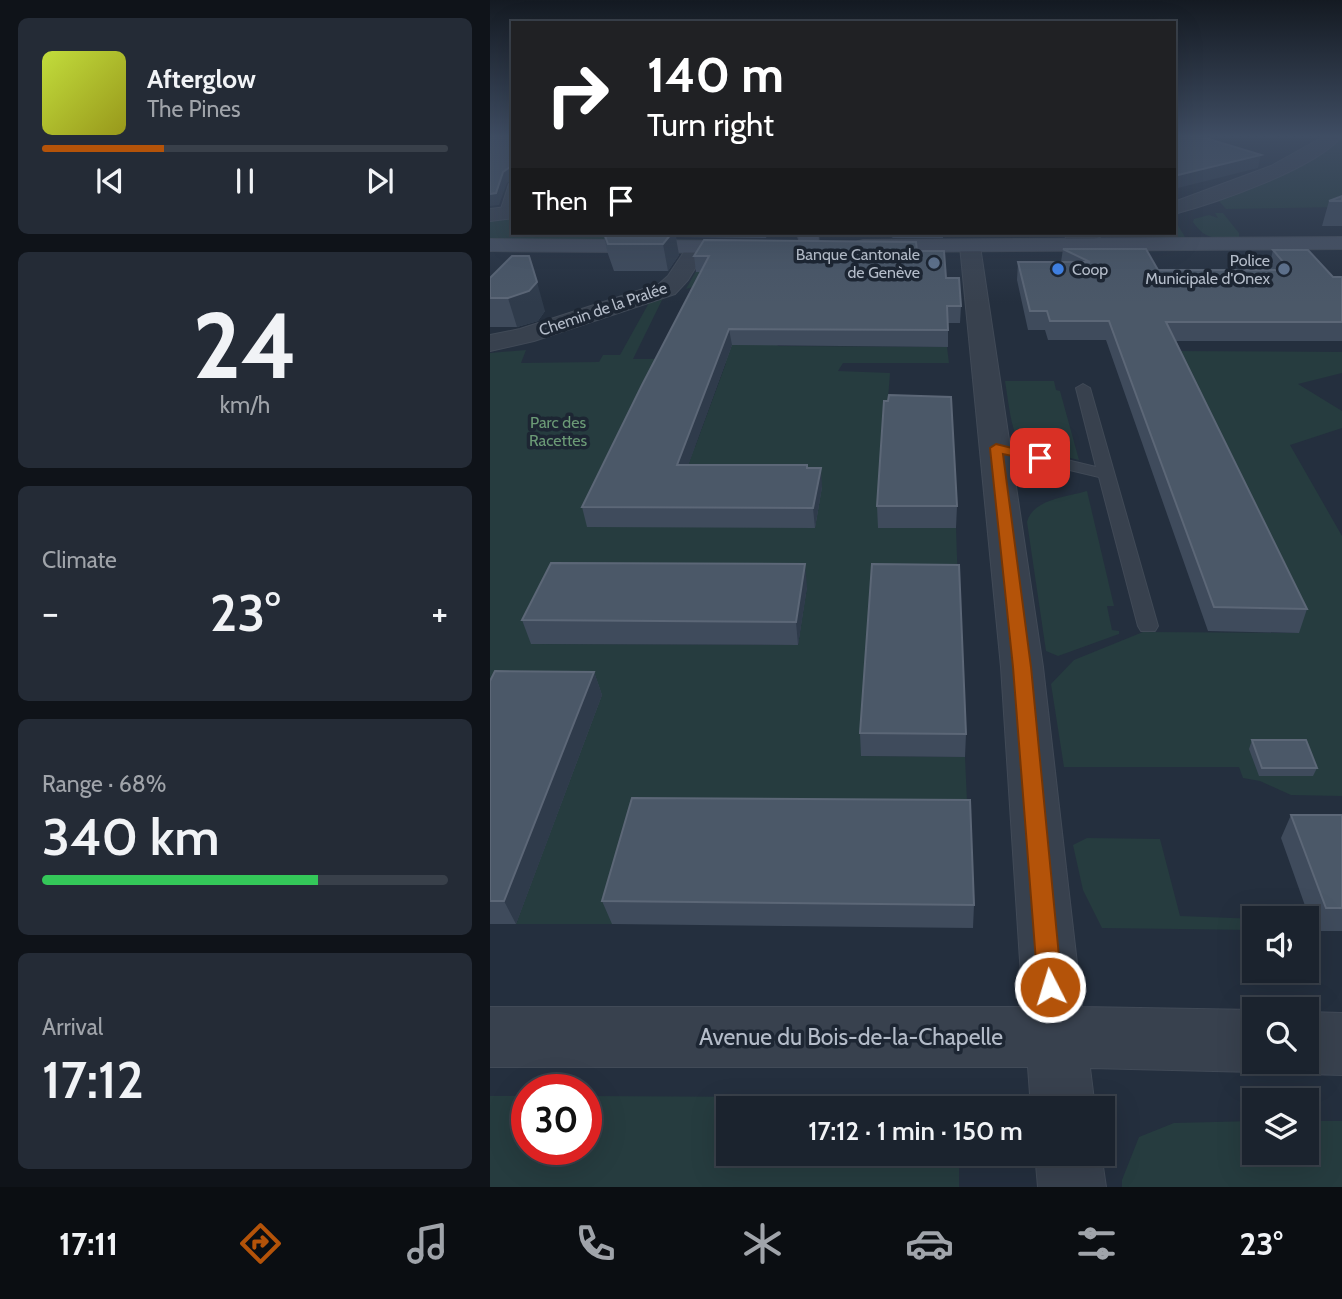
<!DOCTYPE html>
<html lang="en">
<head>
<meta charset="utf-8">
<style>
  body { margin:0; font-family:Cabin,sans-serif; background:#242b36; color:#f1f3f6; height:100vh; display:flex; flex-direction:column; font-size:26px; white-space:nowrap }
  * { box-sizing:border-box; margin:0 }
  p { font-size:23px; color:#a0a4aa }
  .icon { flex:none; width:38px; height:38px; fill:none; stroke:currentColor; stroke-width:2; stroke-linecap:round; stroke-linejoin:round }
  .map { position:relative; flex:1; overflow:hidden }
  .details { display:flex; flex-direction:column; gap:18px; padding:18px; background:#0f1319; width:490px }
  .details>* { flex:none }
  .banner { position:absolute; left:21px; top:21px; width:665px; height:214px; border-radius:0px; box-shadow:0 7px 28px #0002,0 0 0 2px #39404a; background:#202124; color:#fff; overflow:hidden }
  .fabs { position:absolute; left:752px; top:906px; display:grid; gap:14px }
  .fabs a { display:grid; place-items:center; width:77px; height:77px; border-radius:0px; background:#1b232e; box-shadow:0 7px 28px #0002,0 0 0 2px #39404a; font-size:35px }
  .speed { position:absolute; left:21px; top:1074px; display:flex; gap:14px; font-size:35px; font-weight:700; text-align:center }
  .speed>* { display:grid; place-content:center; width:91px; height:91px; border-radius:50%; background:#1b232e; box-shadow:0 7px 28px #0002,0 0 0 2px #39404a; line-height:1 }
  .speed .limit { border:10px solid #d22; background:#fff; color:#111 }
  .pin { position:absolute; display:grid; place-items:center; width:60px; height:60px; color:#fff; margin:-30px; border-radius:14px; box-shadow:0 4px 10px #0006 }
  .me { position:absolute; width:77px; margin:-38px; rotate:355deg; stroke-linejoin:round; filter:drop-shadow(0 0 5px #0008) }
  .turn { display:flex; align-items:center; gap:24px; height:147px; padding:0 21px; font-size:32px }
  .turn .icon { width:91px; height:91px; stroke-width:2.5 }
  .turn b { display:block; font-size:49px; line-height:60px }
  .then { display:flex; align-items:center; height:66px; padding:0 21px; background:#0003; gap:14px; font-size:26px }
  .big { font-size:52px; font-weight:600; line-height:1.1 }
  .details .tile { flex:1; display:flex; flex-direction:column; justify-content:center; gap:10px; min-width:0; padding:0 24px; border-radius:10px; background:#242b36 }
  .details .dial { align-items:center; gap:0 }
  .dial b { font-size:91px; line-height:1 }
  .song { display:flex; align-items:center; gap:21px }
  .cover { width:84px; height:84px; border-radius:10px; background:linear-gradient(135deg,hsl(70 70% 55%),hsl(60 70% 35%)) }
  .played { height:7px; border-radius:4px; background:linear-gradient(90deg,#b45309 30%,#39404a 30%) }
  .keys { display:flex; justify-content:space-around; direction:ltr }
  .heat { display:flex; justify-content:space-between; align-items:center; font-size:38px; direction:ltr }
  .charge { height:10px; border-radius:5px; background:linear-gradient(90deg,#34c759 68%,#39404a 0) }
  .trip { position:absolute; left:226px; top:1096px; width:399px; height:70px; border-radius:0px; background:#1b232e; box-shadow:0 7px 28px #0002,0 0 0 2px #39404a; font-weight:600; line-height:70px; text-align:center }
  .tabs { display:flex; height:112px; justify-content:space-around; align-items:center; background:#0b0e12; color:#a0a4aa }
  .tabs .icon { width:49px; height:49px }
  .tabs .active { color:#b45309 }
  .tabs b { font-size:32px; color:#f1f3f6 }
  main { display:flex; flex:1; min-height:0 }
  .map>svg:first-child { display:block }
  .green { fill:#263c3f; fill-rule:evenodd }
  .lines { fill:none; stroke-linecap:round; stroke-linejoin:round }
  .lane-casing { stroke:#414a57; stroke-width:2 }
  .street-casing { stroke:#414a57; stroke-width:2 }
  .secondary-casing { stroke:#414a57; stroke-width:2 }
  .lane { fill:#38414e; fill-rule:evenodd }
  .street { fill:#38414e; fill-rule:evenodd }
  .secondary { fill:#465061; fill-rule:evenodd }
  .wall { fill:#3f4b5c }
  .shaded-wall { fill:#2f3b4b }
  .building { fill:#4b5868; stroke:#5c6777; stroke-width:2 }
  .route { fill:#b45309; stroke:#753606; stroke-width:2 }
  .service-dot { fill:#5c6f8a; stroke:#1d2633; stroke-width:2.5 }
  .shop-dot { fill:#3f7fe0; stroke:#1d2633; stroke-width:2.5 }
  .labels { text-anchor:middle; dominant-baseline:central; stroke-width:7; stroke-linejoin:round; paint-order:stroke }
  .far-poi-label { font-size:16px; fill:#b4bcc9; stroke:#1d2633; text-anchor:end }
  .far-street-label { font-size:16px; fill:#b4bcc9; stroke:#1d2633 }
  .far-park-label { font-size:16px; fill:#6b9a76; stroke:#1d2633 }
  .near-street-label { font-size:23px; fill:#b4bcc9; stroke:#1d2633 }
</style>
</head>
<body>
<main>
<section class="details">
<div class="tile">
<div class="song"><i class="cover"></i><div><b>Afterglow</b><p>The Pines</p></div></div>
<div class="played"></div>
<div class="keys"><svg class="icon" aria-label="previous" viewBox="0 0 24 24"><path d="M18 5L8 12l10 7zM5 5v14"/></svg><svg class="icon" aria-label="pause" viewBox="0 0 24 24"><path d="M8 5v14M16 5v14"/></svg><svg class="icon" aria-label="next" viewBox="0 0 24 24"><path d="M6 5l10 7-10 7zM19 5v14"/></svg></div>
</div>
<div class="tile dial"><b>24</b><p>km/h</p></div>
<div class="tile"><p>Climate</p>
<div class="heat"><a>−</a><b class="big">23°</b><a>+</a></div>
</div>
<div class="tile"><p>Range · 68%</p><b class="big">340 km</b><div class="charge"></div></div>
<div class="tile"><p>Arrival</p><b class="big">17:12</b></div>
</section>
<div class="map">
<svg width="852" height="1187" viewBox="0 0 852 1187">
  <rect width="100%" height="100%" fill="#242f3e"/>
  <path class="green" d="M852 137V207L736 209 728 200 687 214 684 218V212L832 151Z
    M725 213H733L749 233V238C726 238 716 241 703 222L704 219 719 215 728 218Z
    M23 214V233H175L170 240 0 239V217Z
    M684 219 695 237 692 238 603 236 615 233H684Z
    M214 257 288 346 457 347 459 363H353L348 371 400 373 398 399H405L388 527 466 528 468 587 371 756 475 757 478 824 122 924H26L111 696 0 725V353L36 350 31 363 109 362 113 355H130L160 301 173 298 143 359H165L174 354 215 283 196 289ZM176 363H236L205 447 201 448ZM317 587 308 645 41 644Z
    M677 351 852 352V373L808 384 852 411V428L800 445 852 536V796L801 795 770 781 753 778 749 767H574L561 684 584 660 653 632 808 633Z
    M515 381H564L566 390 570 391 589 460C520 443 526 451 515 381Z
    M597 491 624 606H617L622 630 629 631V634L568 656 556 651 537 522C543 499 577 497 597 491Z
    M597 838 670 839 690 916 768 919H765V930L612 928 593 890 583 845Z
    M0 1096H37V1150H96V1096L450 1098 457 1108H238V1153H469V1187H0Z
    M765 1121V1153H817V1121H852V1187H632V1180L649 1137 684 1123Z"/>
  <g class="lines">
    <defs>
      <path id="lane" d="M23 181V197L17 213 9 215 19 184Z
        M593 384 600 388 668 626 665 631H651L648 626 609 477 500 451 498 448 506 443 606 467 586 388Z"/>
      <path id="street" d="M833 137H851C824 169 726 203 684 214V202L781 166Z
        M23 206V218L0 221V209Z
        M613 233 610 237 594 242 589 249H575L572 245 578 234Z
        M480 240 487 242 490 246 553 667 592 1007 765 1010V1062L787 1063 765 1072 600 1068 605 1108H541L538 1067H0V1007H533L511 667 470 246 473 242Z
        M207 241 214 243 218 247 198 280 185 294 44 341 0 351V335L30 329 169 284 178 276 200 243Z
        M817 1012 852 1013V1075L817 1074 795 1065 794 1062H817Z
        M545 1153H611L616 1187H548Z"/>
      <path id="secondary" d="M307 233H328L329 246 326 250H312Z
        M852 237V249L373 252 366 250 363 246 366 242 373 240Z
        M0 239 260 241 267 243 271 247 267 251 260 253 0 251Z"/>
    </defs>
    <use href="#lane" class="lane-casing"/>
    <use href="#street" class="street-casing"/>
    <use href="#secondary" class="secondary-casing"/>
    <use href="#lane" class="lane"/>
    <use href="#street" class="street"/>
    <use href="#secondary" class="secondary"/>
  </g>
  <path class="wall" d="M852 196V226H832L839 201Z
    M110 233H278L276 238 186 237 189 255 178 271H124L118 254 114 237H112Z
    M395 233H453V238H403Z
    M573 249 668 270H782L779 267 783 250 843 277H852V341H686L817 609 809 633 718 631 616 340H558L555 330H538L527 280 528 262H571Z
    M427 251 456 278 471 306 470 323H458V347L242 345 198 465 317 468 332 487 325 528 97 527 92 507 211 272H206L204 256Z
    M0 278 55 311 48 321 27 327H0Z
    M387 506H467L466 528H388Z
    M317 587 308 645 41 644 32 620Z
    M104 672 112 695 26 924H0V681Z
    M370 733 476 734 475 757 371 756Z
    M762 740 827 768 823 776H769L759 749Z
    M801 815H852V931H824L791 838Z
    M112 901 484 905 483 928 122 924Z"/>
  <path class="shaded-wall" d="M771 155 768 168 684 189V176Z
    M20 167 23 179 17 183 9 205 0 206V194L13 172Z
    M182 233H185L189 255 178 271 173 244Z
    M47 282 55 311 48 321 27 327 18 298Z
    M239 329 242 345 191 485 187 465Z
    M331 468 332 487 325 528 323 508Z
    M315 564 317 587 308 645 306 622Z
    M104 672 112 695 26 924 14 901Z"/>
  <path class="building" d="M0 136H23V174L20 167 13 172 6 193 0 194Z
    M684 136H709L771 155 684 176Z
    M852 196V201H839Z
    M114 233H182L173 244H118Z
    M214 240 426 242 427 251H454L456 278H469L471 306H457L458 330 239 329 187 465H317V468H331L323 508 92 507 152 385 219 256H204Z
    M573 249H656L668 270H800L783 250H818L843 277H852V322H676L817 609 724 607 619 321H560L557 311H540L528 262H600Z
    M22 256H39L47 282 39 291 18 298H0V278Z
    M399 395 461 397 467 506H387L394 401H398Z
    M61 563 315 564 306 622 32 620Z
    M382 564 469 565 476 734 370 733Z
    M5 671 104 672 14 901H0V681Z
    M762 740H816L827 768H772Z
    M142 798 480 800 484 905 112 901Z
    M801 815H852V908H836Z"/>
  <linearGradient id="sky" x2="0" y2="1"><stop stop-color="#141a22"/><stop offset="0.45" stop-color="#3f4d63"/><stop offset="1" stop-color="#3f4d63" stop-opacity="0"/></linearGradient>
  <rect width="852" height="303" fill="url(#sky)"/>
  <path class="route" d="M506 444 554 456 556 458 550 462 513 454 541 667 572 987 569 995 560 999 552 995 548 987 523 667 500 448Z"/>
  <g class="service-dot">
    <circle cx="444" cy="263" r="7"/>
    <circle cx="794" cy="269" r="7"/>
  </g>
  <circle class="shop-dot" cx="568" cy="269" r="7"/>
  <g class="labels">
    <g class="far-poi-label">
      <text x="430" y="254">Banque Cantonale<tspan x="430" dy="18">de Genève</tspan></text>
      <text x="780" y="260">Police<tspan x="780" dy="18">Municipale d'Onex</tspan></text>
      <text x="582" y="269" text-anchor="start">Coop</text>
    </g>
    <g class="far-street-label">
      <text transform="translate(113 309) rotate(-19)">Chemin de la Pralée</text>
    </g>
    <g class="far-park-label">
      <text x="68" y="422">Parc des<tspan x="68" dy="18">Racettes</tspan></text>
    </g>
    <g class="near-street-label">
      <text x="361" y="1037">Avenue du Bois-de-la-Chapelle</text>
    </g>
  </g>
</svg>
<div class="fabs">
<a><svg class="icon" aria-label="sound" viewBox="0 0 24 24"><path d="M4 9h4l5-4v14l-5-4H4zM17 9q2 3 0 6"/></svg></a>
<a><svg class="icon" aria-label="search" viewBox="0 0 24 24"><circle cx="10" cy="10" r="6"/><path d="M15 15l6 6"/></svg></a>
<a><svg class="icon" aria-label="layers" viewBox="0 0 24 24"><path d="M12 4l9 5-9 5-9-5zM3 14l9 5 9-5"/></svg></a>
</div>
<div class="speed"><div class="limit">30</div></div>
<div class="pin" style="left:550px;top:458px;background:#d93025"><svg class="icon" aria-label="arrive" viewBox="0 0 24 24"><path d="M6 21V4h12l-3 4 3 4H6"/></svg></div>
<svg class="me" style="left:560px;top:987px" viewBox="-20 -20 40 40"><circle r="17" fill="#b45309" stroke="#fff" stroke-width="3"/><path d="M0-11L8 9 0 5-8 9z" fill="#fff"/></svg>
<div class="trip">17:12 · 1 min · 150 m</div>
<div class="banner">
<div class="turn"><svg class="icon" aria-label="right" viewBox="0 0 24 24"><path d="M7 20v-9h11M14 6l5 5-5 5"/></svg><div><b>140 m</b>Turn right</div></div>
<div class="then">Then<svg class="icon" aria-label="arrive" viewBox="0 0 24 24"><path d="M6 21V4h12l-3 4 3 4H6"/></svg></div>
</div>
</div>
</main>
<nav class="tabs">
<b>17:11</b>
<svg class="icon active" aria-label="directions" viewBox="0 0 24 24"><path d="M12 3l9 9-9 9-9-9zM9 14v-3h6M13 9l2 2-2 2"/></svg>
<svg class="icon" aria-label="music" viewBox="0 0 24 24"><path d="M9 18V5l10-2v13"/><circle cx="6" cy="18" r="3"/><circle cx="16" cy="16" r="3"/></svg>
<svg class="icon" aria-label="phone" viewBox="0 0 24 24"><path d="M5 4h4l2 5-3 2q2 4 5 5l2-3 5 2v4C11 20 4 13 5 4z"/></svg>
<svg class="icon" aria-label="climate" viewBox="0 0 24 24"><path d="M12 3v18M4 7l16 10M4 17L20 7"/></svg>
<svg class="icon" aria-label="car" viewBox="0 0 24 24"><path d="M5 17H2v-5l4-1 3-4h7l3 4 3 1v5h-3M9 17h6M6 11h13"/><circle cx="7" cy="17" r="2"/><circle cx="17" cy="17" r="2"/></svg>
<svg class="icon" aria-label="filters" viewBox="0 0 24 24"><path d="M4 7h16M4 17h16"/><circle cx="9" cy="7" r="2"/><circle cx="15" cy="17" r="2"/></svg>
<b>23°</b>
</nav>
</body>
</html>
